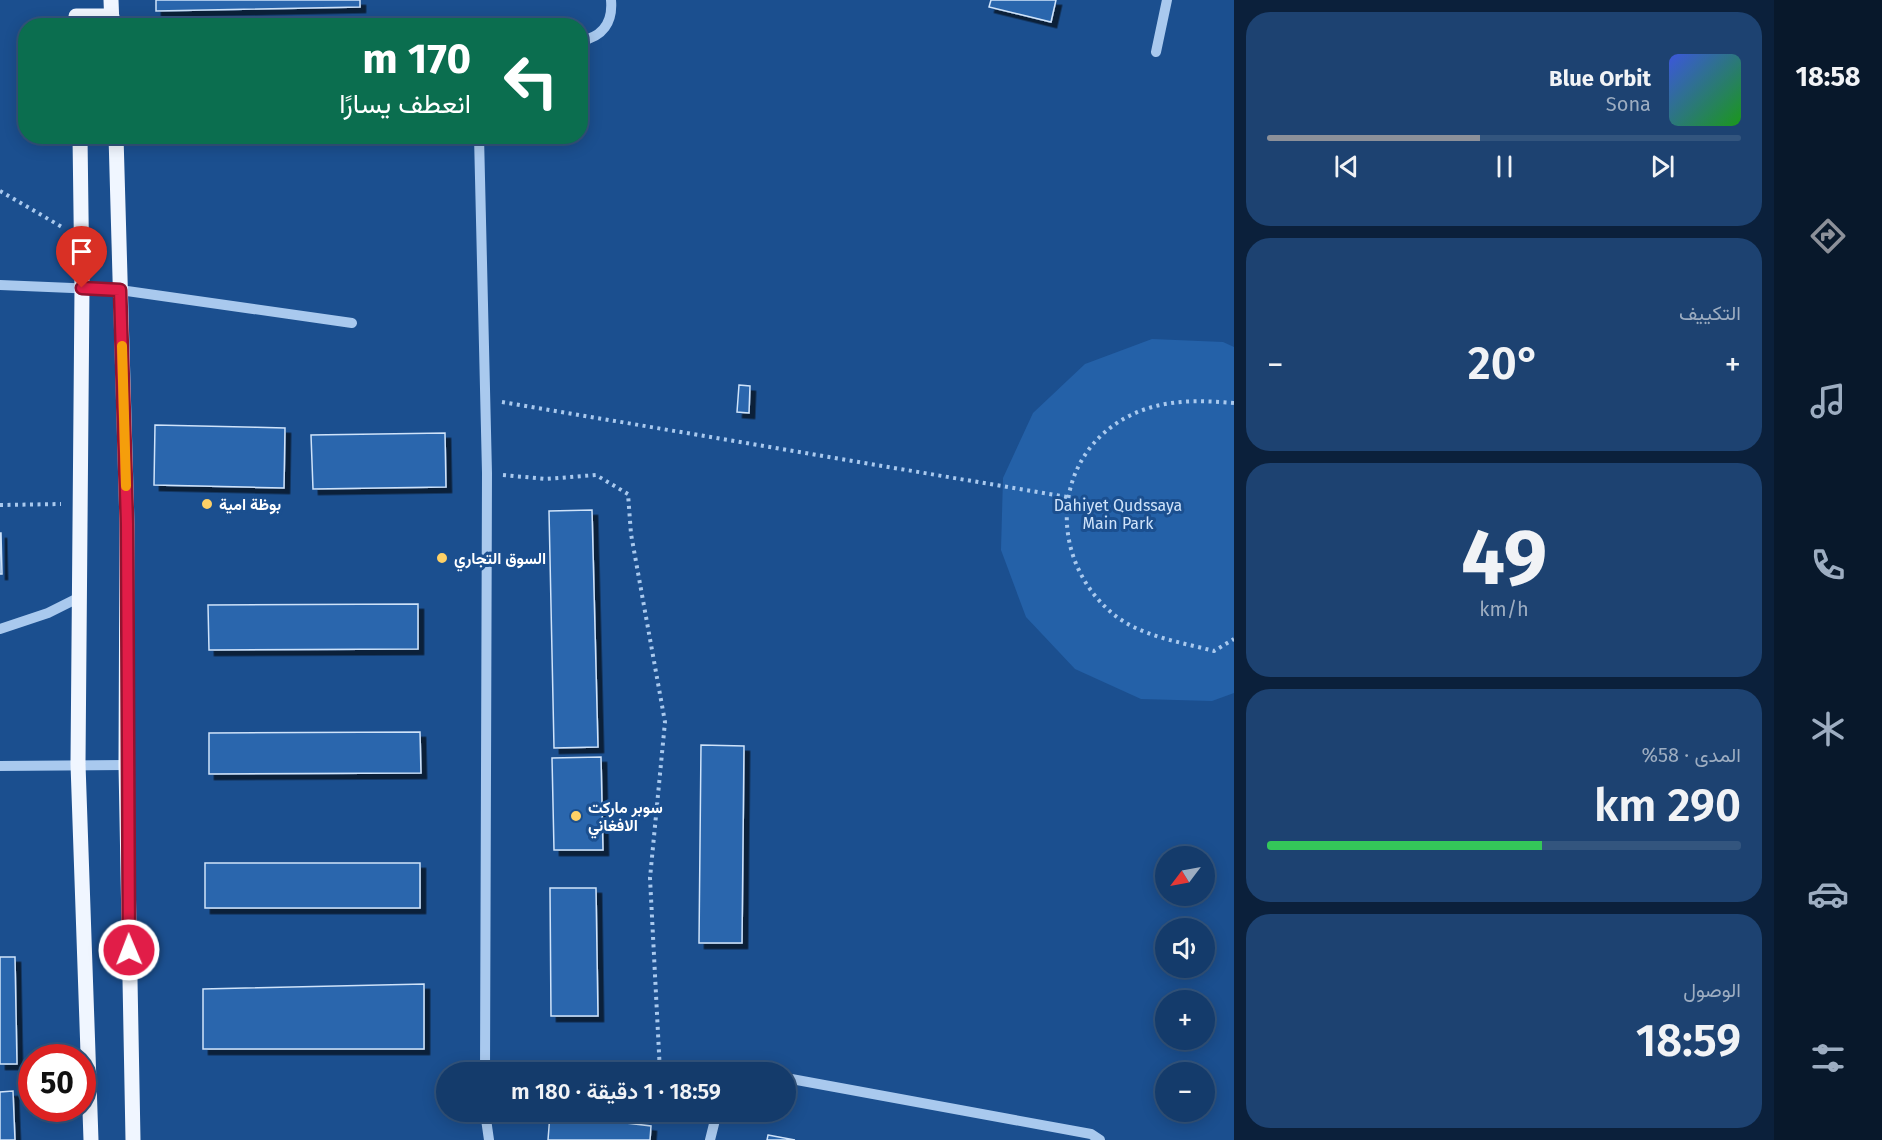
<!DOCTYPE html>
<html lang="ar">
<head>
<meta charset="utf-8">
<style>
  body { margin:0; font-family:"Fira Sans",Vazirmatn,sans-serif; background:#1d4271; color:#f1f3f6; direction:rtl; height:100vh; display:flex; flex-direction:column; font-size:22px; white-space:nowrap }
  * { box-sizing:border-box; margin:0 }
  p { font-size:20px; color:#9dadc1 }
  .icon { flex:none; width:33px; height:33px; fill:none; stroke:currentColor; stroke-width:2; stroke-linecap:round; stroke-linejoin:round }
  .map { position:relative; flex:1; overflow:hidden; direction:ltr }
  .sheet { display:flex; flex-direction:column; gap:12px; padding:12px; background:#0b203b; width:540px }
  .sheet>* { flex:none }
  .guide { position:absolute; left:18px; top:18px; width:570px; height:126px; border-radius:24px; box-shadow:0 3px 15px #0003,0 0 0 2px #33557e; direction:rtl; background:#0b6e4f; color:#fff; overflow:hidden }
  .needle { width:39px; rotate:238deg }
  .controls { position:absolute; left:1155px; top:846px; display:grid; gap:12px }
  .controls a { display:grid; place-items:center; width:60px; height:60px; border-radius:50%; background:#143b6b; box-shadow:0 3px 15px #0003,0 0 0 2px #33557e; font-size:30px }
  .speed { position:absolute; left:18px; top:1044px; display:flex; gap:12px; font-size:30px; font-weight:700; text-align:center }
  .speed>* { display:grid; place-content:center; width:78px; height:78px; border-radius:50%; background:#143b6b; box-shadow:0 3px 15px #0003,0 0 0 2px #33557e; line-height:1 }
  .speed .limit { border:9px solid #d22; background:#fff; color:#111 }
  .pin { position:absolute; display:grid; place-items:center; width:51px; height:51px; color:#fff; margin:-62px -26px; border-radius:50% 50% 50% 0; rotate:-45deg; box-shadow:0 0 6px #0007 }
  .pin .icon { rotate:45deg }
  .me { position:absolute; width:66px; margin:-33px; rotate:359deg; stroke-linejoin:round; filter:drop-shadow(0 0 4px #0008) }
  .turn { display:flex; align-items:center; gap:21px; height:126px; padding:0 18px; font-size:27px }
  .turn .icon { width:78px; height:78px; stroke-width:2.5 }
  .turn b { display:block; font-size:42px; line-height:51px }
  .big { font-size:45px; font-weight:600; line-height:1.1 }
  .sheet .tile { flex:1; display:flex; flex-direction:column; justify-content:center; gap:9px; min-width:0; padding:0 21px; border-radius:24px; background:#1d4271 }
  .sheet .dial { align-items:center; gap:0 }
  .dial b { font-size:78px; line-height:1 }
  .song { display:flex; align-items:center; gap:18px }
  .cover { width:72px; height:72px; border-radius:9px; background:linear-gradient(135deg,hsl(230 70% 55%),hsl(120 70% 35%)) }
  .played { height:6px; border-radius:3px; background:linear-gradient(90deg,#8c9099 45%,#33557e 45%) }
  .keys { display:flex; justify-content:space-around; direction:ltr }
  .heat { display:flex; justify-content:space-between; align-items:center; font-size:33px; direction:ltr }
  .charge { height:9px; border-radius:4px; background:linear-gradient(90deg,#34c759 58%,#33557e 0) }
  .trip { position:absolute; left:436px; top:1062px; width:360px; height:60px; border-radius:30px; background:#143b6b; box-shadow:0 3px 15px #0003,0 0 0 2px #33557e; font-weight:600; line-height:60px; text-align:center; direction:rtl }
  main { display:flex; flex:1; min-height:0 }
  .tab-bar { display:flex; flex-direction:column; width:108px; justify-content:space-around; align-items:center; background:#08182b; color:#9dadc1 }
  .tab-bar .icon { width:42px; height:42px }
  .tab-bar .on { color:#8c9099 }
  .tab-bar b { font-size:27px; color:#f1f3f6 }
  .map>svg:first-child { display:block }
  .green { fill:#2461a8 }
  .building { fill:#2a66ad; stroke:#cfe3fa; stroke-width:1.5; filter:url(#shadow) }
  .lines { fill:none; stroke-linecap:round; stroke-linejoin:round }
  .path { stroke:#a9c9ee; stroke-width:4; stroke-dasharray:3 4.5; stroke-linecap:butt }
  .minor { stroke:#a9c9ee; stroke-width:10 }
  .major { stroke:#f0f6ff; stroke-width:15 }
  .route-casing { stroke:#92132f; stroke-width:15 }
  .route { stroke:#e11d48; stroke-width:10 }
  .slow { stroke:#f59e0b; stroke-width:10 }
  .poi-dot { fill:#ffd166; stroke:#1b4f8f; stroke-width:2 }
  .labels { text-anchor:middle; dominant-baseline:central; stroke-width:6; stroke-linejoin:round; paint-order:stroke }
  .poi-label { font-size:16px; font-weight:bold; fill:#fff; stroke:#1b4f8f; text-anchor:start }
  .park-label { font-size:16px; fill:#cfe3fa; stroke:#1b4f8f }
</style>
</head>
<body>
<main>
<nav class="tab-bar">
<b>18:58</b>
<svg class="icon on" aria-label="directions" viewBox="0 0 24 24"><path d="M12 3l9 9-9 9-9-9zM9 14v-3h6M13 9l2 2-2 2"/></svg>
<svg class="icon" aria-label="music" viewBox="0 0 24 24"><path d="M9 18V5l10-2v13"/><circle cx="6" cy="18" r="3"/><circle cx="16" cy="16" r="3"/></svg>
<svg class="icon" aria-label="phone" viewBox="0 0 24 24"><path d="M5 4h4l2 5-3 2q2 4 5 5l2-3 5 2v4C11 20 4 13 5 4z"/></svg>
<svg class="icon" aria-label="climate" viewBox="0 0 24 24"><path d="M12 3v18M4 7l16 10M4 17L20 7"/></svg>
<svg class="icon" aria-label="car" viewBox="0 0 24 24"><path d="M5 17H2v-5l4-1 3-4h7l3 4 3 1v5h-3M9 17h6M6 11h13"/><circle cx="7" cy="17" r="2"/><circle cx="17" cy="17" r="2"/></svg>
<svg class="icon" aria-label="filters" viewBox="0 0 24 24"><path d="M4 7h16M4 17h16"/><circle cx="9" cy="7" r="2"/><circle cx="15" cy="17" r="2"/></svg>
</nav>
<section class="sheet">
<div class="tile">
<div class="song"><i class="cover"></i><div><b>Blue Orbit</b><p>Sona</p></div></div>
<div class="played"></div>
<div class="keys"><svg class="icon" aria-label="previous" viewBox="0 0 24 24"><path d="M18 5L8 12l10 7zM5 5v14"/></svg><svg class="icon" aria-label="pause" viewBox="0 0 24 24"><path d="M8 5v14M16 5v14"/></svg><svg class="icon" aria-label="next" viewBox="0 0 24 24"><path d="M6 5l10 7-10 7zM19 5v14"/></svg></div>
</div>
<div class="tile"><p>التكييف</p>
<div class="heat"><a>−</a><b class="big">20°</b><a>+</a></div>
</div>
<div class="tile dial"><b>49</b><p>km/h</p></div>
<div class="tile"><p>المدى · 58%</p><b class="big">290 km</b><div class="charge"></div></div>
<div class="tile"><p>الوصول</p><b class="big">18:59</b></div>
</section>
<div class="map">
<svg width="1234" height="1140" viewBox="0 0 1234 1140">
  <defs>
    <filter id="shadow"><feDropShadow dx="5.5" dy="5.5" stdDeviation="0" flood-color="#0009"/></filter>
  </defs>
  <rect width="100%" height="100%" fill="#1b4f8f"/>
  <path class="green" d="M1152 339 1223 342 1234 347V693L1212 701 1141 699 1075 669 1026 617 1001 550 1003 478 1033 413 1085 364Z"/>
  <path class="building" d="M156 0H360V7L156 11Z
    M991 0H1056L1051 22 989 7Z
    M739 385 750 386 749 413 737 412Z
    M155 425 285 428 284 488 154 485Z
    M445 433 446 487 313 489 311 435Z
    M592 510 598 747 554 748 549 511Z
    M0 533H1L2 574H0Z
    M418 604V649L209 650 208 605Z
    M420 732 421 773 209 774V733Z
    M701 745 744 746 742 943H699Z
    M601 757 603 850H554L552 758Z
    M205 863H420V908H205Z
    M550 888H596L598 1016H551Z
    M0 957H15L17 1064H0Z
    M424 984V1049H203V989Z
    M13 1091 15 1140H0V1092Z
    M550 1114 651 1126 650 1140H548Z
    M768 1135 795 1140H767Z"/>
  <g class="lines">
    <path class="path" d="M0 191 62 227
      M502 402 1067 497
      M1234 403C1199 400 1164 399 1131 415 1051 454 1047 558 1112 613 1139 636 1180 642 1214 651L1234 639
      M503 475 546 479 596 475 628 494 631 534 665 722 650 878 660 1072
      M0 505 61 504"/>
    <path class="minor" d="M580 41C603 37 613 22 611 0
      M1156 52 1167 0
      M479 136 487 473 485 1072
      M0 285 120 290 352 323
      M0 629 48 613 80 597
      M0 766 126 765
      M786 1078 1091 1134 1100 1140
      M485 1112 489 1140
      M710 1140 717 1112"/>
    <path class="major" d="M111 0 112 26
      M76 16H112
      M80 136 82 288 78 764 91 1140
      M116 136 127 524 126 765 133 1140"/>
  </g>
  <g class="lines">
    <defs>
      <path id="route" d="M82 288 120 290 127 524 129 950"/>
    </defs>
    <use href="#route" class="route-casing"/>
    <use href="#route" class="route"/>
    <path class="slow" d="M122 346 126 486"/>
  </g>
  <g class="poi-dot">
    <circle cx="207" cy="504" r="6"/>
    <circle cx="442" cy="558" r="6"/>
    <circle cx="576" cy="816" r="6"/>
  </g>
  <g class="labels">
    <g class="poi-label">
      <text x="219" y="504">بوظة امية</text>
      <text x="454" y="558">السوق التجاري</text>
      <text x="588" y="807">سوبر ماركت<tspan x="588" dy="18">الافغاني</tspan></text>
    </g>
    <g class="park-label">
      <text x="1118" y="505">Dahiyet Qudssaya<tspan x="1118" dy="18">Main Park</tspan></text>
    </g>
  </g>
</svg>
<div class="controls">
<a><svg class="needle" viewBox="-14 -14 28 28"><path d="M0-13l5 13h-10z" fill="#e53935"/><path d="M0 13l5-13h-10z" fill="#9dadc1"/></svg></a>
<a><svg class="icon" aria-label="sound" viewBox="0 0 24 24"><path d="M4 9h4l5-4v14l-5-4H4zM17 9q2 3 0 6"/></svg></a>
<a>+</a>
<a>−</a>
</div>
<div class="speed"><div class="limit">50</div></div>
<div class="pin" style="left:82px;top:288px;background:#d93025"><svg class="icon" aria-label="arrive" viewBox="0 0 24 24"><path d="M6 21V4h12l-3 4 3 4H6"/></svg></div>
<svg class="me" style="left:129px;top:950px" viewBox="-20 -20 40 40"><circle r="17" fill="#e11d48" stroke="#fff" stroke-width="3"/><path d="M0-11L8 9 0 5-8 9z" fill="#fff"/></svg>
<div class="trip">18:59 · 1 دقيقة · 180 m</div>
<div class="guide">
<div class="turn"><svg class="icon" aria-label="left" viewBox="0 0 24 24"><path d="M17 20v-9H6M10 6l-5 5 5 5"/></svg><div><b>170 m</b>انعطف يسارًا</div></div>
</div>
</div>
</main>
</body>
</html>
